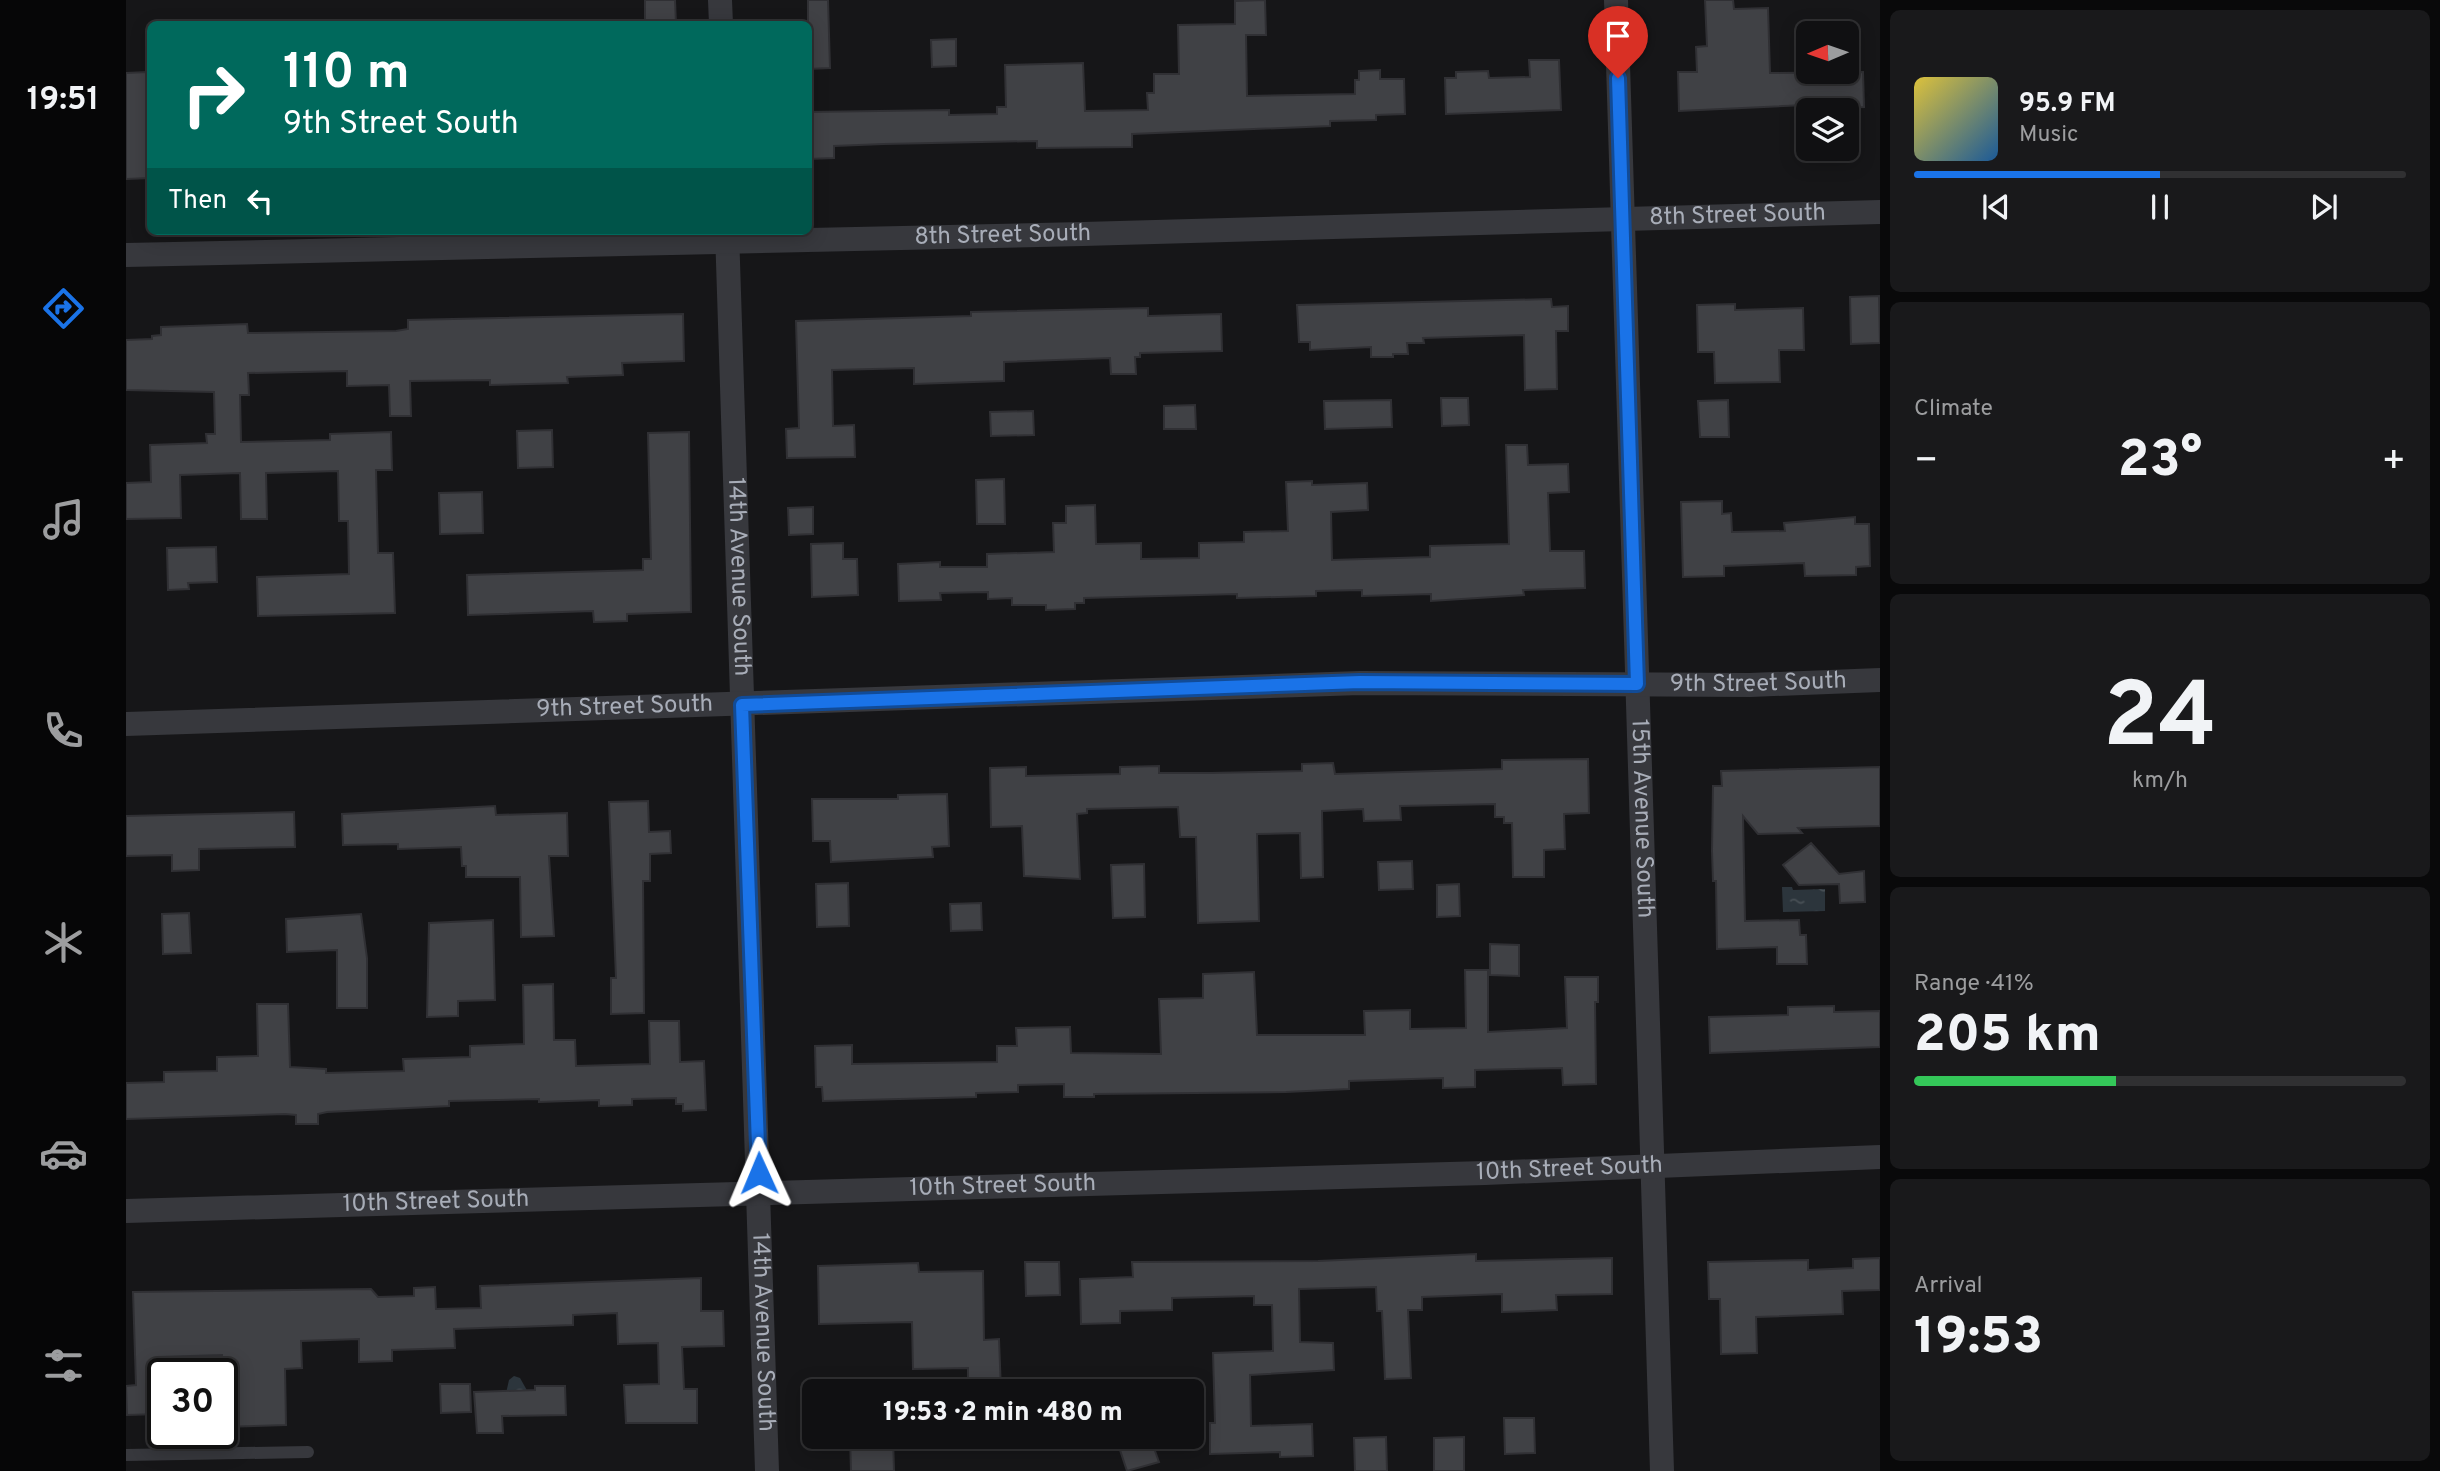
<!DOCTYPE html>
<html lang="en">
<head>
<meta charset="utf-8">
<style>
  body { margin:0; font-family:Overpass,sans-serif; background:#19191b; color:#f1f3f6; height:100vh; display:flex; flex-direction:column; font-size:26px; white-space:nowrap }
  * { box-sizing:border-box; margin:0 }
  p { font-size:23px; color:#9c9d9f }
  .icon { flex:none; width:38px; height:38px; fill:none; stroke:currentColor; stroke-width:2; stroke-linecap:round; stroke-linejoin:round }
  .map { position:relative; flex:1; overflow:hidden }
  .panel { display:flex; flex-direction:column; gap:10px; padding:10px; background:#09090a; width:560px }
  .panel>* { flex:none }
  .banner { position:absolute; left:21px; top:21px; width:665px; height:214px; border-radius:10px; box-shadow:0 4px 18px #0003,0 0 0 2px #303032; background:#00695c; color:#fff; overflow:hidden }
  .needle { width:46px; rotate:268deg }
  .controls { position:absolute; left:1670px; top:21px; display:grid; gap:14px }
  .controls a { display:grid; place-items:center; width:63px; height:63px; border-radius:10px; background:#101012; box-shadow:0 4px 18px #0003,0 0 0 2px #303032; font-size:35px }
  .speed { position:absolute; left:21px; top:1358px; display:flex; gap:14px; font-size:35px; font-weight:700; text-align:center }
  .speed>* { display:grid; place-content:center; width:91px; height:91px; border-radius:50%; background:#101012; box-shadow:0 4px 18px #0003,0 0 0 2px #303032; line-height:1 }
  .speed .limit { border:4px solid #111; border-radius:10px; background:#fff; color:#111 }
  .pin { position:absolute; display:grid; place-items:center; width:60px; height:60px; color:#fff; margin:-72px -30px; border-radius:50% 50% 50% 0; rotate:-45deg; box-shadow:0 0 7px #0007 }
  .pin .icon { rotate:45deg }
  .me { position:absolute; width:77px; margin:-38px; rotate:359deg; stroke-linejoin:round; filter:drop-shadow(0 0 5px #0008) }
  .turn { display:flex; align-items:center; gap:24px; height:147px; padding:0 21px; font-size:32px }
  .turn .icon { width:91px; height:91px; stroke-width:2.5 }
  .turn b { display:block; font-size:49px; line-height:60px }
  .then { display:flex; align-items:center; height:66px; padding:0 21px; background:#0003; gap:14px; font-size:26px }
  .big { font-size:52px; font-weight:800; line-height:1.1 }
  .panel .card { flex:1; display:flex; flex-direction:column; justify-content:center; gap:10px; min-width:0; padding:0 24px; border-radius:10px; background:#19191b }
  .panel .dial { align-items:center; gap:0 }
  .dial b { font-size:91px; line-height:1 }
  .song { display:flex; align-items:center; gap:21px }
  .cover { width:84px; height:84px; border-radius:10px; background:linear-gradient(135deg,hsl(50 70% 55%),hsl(210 70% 35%)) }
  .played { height:7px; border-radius:4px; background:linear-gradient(90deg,#1a73e8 50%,#303032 50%) }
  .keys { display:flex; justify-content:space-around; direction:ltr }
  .heat { display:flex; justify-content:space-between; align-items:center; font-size:38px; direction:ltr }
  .charge { height:10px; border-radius:5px; background:linear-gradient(90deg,#34c759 41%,#303032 0) }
  .trip { position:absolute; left:676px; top:1379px; width:402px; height:70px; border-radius:10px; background:#101012; box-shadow:0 4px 18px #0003,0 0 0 2px #303032; font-weight:800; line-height:70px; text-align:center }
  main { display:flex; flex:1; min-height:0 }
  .tabs { display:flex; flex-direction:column; width:126px; justify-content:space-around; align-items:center; background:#060607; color:#9c9d9f }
  .tabs .icon { width:49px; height:49px }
  .tabs .selected { color:#1a73e8 }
  .tabs b { font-size:32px; color:#f1f3f6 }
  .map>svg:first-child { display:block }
  .water { fill:url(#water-ripples) }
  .building { fill:#404145; stroke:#303034; stroke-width:2 }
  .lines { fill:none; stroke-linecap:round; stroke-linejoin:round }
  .lane { stroke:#37383d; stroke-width:12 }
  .street { stroke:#37383d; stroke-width:24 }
  .route-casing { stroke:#114b97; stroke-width:18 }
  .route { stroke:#1a73e8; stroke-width:12 }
  .labels { text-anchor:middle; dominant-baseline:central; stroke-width:7; stroke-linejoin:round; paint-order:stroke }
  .street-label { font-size:24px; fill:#a8adb8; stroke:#111113 }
</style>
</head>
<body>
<main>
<nav class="tabs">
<b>19:51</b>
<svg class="icon selected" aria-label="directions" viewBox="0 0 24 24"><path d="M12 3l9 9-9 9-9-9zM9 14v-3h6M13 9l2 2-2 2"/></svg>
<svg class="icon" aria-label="music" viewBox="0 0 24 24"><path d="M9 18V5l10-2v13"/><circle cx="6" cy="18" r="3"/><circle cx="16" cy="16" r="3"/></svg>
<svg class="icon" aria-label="phone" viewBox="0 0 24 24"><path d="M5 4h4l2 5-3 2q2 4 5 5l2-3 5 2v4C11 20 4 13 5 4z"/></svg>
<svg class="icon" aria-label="climate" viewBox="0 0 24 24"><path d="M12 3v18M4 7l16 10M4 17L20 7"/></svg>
<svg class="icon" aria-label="car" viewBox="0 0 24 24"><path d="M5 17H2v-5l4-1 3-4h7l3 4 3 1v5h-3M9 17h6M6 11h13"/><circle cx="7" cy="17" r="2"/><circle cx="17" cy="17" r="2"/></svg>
<svg class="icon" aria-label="filters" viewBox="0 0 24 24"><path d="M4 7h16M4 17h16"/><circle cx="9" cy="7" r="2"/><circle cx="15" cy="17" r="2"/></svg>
</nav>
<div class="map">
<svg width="1754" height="1471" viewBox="0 0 1754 1471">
  <defs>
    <pattern id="water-ripples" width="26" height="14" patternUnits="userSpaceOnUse" patternTransform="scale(1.75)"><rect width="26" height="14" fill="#2c353c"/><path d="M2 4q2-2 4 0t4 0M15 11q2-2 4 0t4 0" fill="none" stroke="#485056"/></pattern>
  </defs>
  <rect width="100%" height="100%" fill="#161618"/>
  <path class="water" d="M1656 887H1666L1667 890 1699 889V911L1657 912Z
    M388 1376 394 1378 403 1394 400 1412 394 1416 386 1414 379 1398 383 1380Z"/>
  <path class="building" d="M519 0H549L550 24H519Z
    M682 0H702L704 68 682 69Z
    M1139 0 1140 35H1120L1121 96 1229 94V80H1233V71L1254 70V79H1278L1279 114 1250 115V120L1204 121V126L1006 134V147L911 148V141L758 144 708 146V158L682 159V112L823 110V115L871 114V107H880L879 65 957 63 959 111 1022 110 1021 93H1028V74H1053L1052 25 1109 24V1Z
    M1579 0H1607L1608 9 1642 8 1644 73 1737 72 1738 107 1700 108V104L1553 111 1552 72H1571L1570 47 1581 46Z
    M830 39V66L806 67 805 40Z
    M1403 60H1433L1435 110 1320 114 1319 78H1330V72L1362 71 1363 78 1404 77Z
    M21 72 24 92V178L0 179V73Z
    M1753 296 1754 343 1725 344 1724 297Z
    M1425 299 1426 307 1442 306V331H1430L1431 389 1399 390 1398 335 1297 338 1298 343H1281L1282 354H1267V357H1245V347L1184 350V342H1173L1171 305Z
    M1609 304V310L1677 308 1678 350H1653L1654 382 1589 383 1588 352H1572L1571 305Z
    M1022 308V316L1095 314 1096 351 1014 353V357H1009L1010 374H985L984 358 878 362V381L788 384V368L706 370 707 426 728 425 729 457 661 458 660 429 673 428 670 321 845 316V312Z
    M557 314 558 361 496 363 497 375 441 377 442 383 364 385V380L284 381 285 416H264L263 385 221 386V371L122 373 123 395H114L115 442 204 440V434L265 432 266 470H250L252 553H267L269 613 132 616 131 577 223 574 222 521H213L212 471 140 473 141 519H115L114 473 54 475 55 518 0 519V483L25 482 24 445 81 443 80 434H89L88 392 0 390V340L26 339V336L35 335V327L121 324 122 333 270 331 282 329V320Z
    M1315 398H1342L1343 425 1316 426Z
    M1265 400 1266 427 1199 429 1198 401Z
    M1602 400 1603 437H1574L1572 401Z
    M1069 405 1070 429H1038V406Z
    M907 411 908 435 865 436 864 412Z
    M426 430 427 467 392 468 391 431Z
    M563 432 565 612 501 614V621L468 622 467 611 342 615 341 575 517 570V559H525L522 433Z
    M1380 445H1401L1402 465 1442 464 1443 492 1422 493 1424 551H1458L1459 588 1397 590 1398 595 1305 601V594L1236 596V590L1190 591V596L1111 598V594L958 598V603H949V609L920 610V605H886V598L862 599V592L814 593 815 600 773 601 772 564 814 562V567H861V554L928 552 927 523H940V506L969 505 970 544 1015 543V559L1073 558V543L1118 542V532L1162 531 1160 482 1186 481V485L1241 483 1242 510 1205 512 1206 560 1304 557V546L1383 544Z
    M878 479 879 524H851L850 480Z
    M356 492 357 533 314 534 313 493Z
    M1596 501V514L1605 513 1606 532 1659 531 1658 523 1729 517V524H1743L1744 566 1730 567V575L1679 576 1678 563 1598 566V576L1557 577 1555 502Z
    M687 507V534L663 535 662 508Z
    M717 543V559H731L732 595 686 597 685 544Z
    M90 547 91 582 62 583 63 589 42 590 41 548Z
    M1462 759 1463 813 1438 814 1439 849 1418 850V877H1387L1386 823H1378V817H1369V804L1274 806 1275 820 1238 821 1237 809 1196 811 1197 877 1175 878 1174 833 1131 834 1133 921 1072 923 1070 837H1054L1052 807 961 809V813L951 814 954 879 898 876 896 826 865 827 864 768 900 767V776L994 774V767L1033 766V773H1084L1176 771V764L1207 763 1209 774 1376 769V760Z
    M1754 767V826L1672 828 1676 833 1632 834 1617 816 1619 921 1673 920 1674 935H1680L1681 964H1651V947L1591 949 1590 881H1587L1586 851 1587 786H1596L1595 771Z
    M821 794 823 846 806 847 807 857 705 862 704 841H687L686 799H772V795Z
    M522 801 523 832 544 831 545 853 524 854V881H517L518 1013 485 1014V978H490L483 802Z
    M369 806 370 815 441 813 442 856H423L428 936 395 937 394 877H340V866H336L335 847 272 849V844L217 845 216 814Z
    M168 812 169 847 73 849V870L46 871V855L0 856V816Z
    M1685 843 1713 874 1738 871 1739 902 1714 903 1713 884 1673 885 1657 865Z
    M1286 861 1287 889 1253 890 1252 862Z
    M1018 864 1019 917 987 918 985 865Z
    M722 883 723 926 691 927 690 884Z
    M1333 884 1334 916 1311 917V885Z
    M855 903 856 930 825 931 824 904Z
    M63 913 65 953 37 954 36 914Z
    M235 914 241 958V1008H211V950L161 952 160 919Z
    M367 920 369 1000 332 1001V1016L301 1017 303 923Z
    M1364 944 1393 945V976L1364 975Z
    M1339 970H1362V1032L1441 1028 1439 977H1472V1002H1469L1470 1084 1437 1085 1436 1068 1349 1070V1087L1317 1088V1078L1223 1081V1089L1160 1092 968 1094V1097H938V1084L892 1085V1092L850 1093V1097L697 1101 696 1087H690L689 1046 726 1045V1064L871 1062V1046H891L890 1028 944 1027 945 1053 1035 1054 1033 999 1077 998V974L1128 972 1131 1035H1239L1238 1011 1284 1010V1029L1340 1028Z
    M427 984 428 1040H449L450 1066 524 1064 523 1021H553L554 1062 578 1061 580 1110 557 1111V1104H550V1098L506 1099V1105L473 1106V1100L413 1102V1099L323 1101V1106L201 1112 192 1114V1124H170V1115L159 1114 0 1119V1083L38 1082V1072L91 1071V1057L132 1056 131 1004H162L164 1067 200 1069V1073L278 1071 277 1059 344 1057V1046L398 1044 397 985Z
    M1708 1006V1012L1754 1011V1047L1584 1053 1583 1017 1662 1015V1007Z
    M1350 1254V1261L1486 1258V1294L1430 1295 1431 1310 1376 1312V1294L1296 1297V1310H1282L1285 1378 1259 1379 1256 1311H1251L1250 1287 1173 1289 1174 1342 1207 1343 1208 1370 1124 1375 1125 1426 1186 1424 1187 1456 1154 1457V1452L1084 1454V1423H1089L1087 1353 1147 1351 1146 1305H1128V1296L1046 1298V1310L994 1311V1323L955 1324 954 1279 1007 1277 1006 1262 1192 1261Z
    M1754 1258V1290L1716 1291 1717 1314 1630 1317 1631 1353 1595 1354 1594 1299H1583L1582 1262 1682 1260V1270L1727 1268V1259Z
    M899 1262H933L934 1295 900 1296Z
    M792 1263 793 1272 857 1271 858 1340 873 1339 875 1391H842V1368L787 1369 786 1322 693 1324 692 1266Z
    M575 1278V1311H597L598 1346 556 1347 558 1389H571V1423H500L498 1385 533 1384 532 1343 492 1344 491 1313 447 1315V1325L328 1329 329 1348 266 1350V1361L233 1362V1339L175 1341 176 1368 159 1369 160 1425 96 1427V1355L33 1357 34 1414 1 1415 0 1386 10 1385 7 1292 245 1289 252 1297 288 1296V1288L309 1287 310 1309 355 1308 354 1286Z
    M314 1384H344L345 1412 315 1413Z
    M409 1386H439L440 1415 376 1416 377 1433H351L348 1392 409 1390Z
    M1378 1418H1408L1409 1453 1379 1454Z
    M724 1437H767L768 1471H725Z
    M1011 1437H1024L1033 1462 1001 1471 992 1444Z
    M1260 1437 1261 1471H1229L1228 1438Z
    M1338 1437V1471H1308V1438Z"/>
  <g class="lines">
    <path class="lane" d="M0 1455 182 1452"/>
    <g class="street">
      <path d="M594 0 595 24"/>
      <path id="s1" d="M1490 0 1536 1471"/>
      <path id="s2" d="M601 231 641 1471"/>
      <path id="s3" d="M0 255 957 234 1754 212"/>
      <path id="s4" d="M0 724 1234 683 1624 685 1754 680"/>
      <path id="s5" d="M0 1211 1359 1173 1754 1157"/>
    </g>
  </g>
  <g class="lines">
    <defs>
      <path id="route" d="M633 1173 616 705 1234 682 1511 684 1492 78"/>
    </defs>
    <use href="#route" class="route-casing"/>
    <use href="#route" class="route"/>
  </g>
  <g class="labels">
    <g class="street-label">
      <text stroke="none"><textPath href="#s3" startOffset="1612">8th Street South</textPath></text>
      <text stroke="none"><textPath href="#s3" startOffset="877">8th Street South</textPath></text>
      <text stroke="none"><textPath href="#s2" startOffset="346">14th Avenue South</textPath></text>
      <text stroke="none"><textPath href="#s4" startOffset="1633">9th Street South</textPath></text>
      <text stroke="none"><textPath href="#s4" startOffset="499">9th Street South</textPath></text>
      <text stroke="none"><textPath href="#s1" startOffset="819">15th Avenue South</textPath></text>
      <text stroke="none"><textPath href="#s5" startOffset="1444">10th Street South</textPath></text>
      <text stroke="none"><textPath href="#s5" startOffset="877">10th Street South</textPath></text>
      <text stroke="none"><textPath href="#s5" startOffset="310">10th Street South</textPath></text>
      <text stroke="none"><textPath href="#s2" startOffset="1102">14th Avenue South</textPath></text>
    </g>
  </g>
</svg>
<div class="controls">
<a><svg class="needle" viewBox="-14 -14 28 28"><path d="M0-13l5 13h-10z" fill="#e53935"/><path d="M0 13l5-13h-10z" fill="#9c9d9f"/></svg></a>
<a><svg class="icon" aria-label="layers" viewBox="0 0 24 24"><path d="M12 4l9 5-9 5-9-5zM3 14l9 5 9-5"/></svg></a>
</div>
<div class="speed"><div class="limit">30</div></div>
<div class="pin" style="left:1492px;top:78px;background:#d93025"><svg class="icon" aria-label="arrive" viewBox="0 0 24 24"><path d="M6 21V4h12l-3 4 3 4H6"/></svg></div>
<svg class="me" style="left:633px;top:1173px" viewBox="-20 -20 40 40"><path d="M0-17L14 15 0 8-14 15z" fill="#1a73e8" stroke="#fff" stroke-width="4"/></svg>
<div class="trip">19:53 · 2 min · 480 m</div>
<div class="banner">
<div class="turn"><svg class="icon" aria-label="right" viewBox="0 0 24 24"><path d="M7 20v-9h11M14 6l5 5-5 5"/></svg><div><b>110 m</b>9th Street South</div></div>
<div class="then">Then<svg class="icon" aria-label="left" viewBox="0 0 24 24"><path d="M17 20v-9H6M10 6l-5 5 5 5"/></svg></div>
</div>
</div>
<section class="panel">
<div class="card">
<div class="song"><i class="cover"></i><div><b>95.9 FM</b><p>Music</p></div></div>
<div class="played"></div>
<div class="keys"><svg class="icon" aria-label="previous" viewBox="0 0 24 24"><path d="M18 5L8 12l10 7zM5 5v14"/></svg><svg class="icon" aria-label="pause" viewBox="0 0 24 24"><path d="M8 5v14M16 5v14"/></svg><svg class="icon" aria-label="next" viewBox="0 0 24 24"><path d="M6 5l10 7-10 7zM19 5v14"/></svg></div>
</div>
<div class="card"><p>Climate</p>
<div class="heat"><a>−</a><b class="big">23°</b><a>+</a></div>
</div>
<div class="card dial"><b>24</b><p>km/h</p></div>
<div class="card"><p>Range · 41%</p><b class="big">205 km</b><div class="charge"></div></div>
<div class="card"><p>Arrival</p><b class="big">19:53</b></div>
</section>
</main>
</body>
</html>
